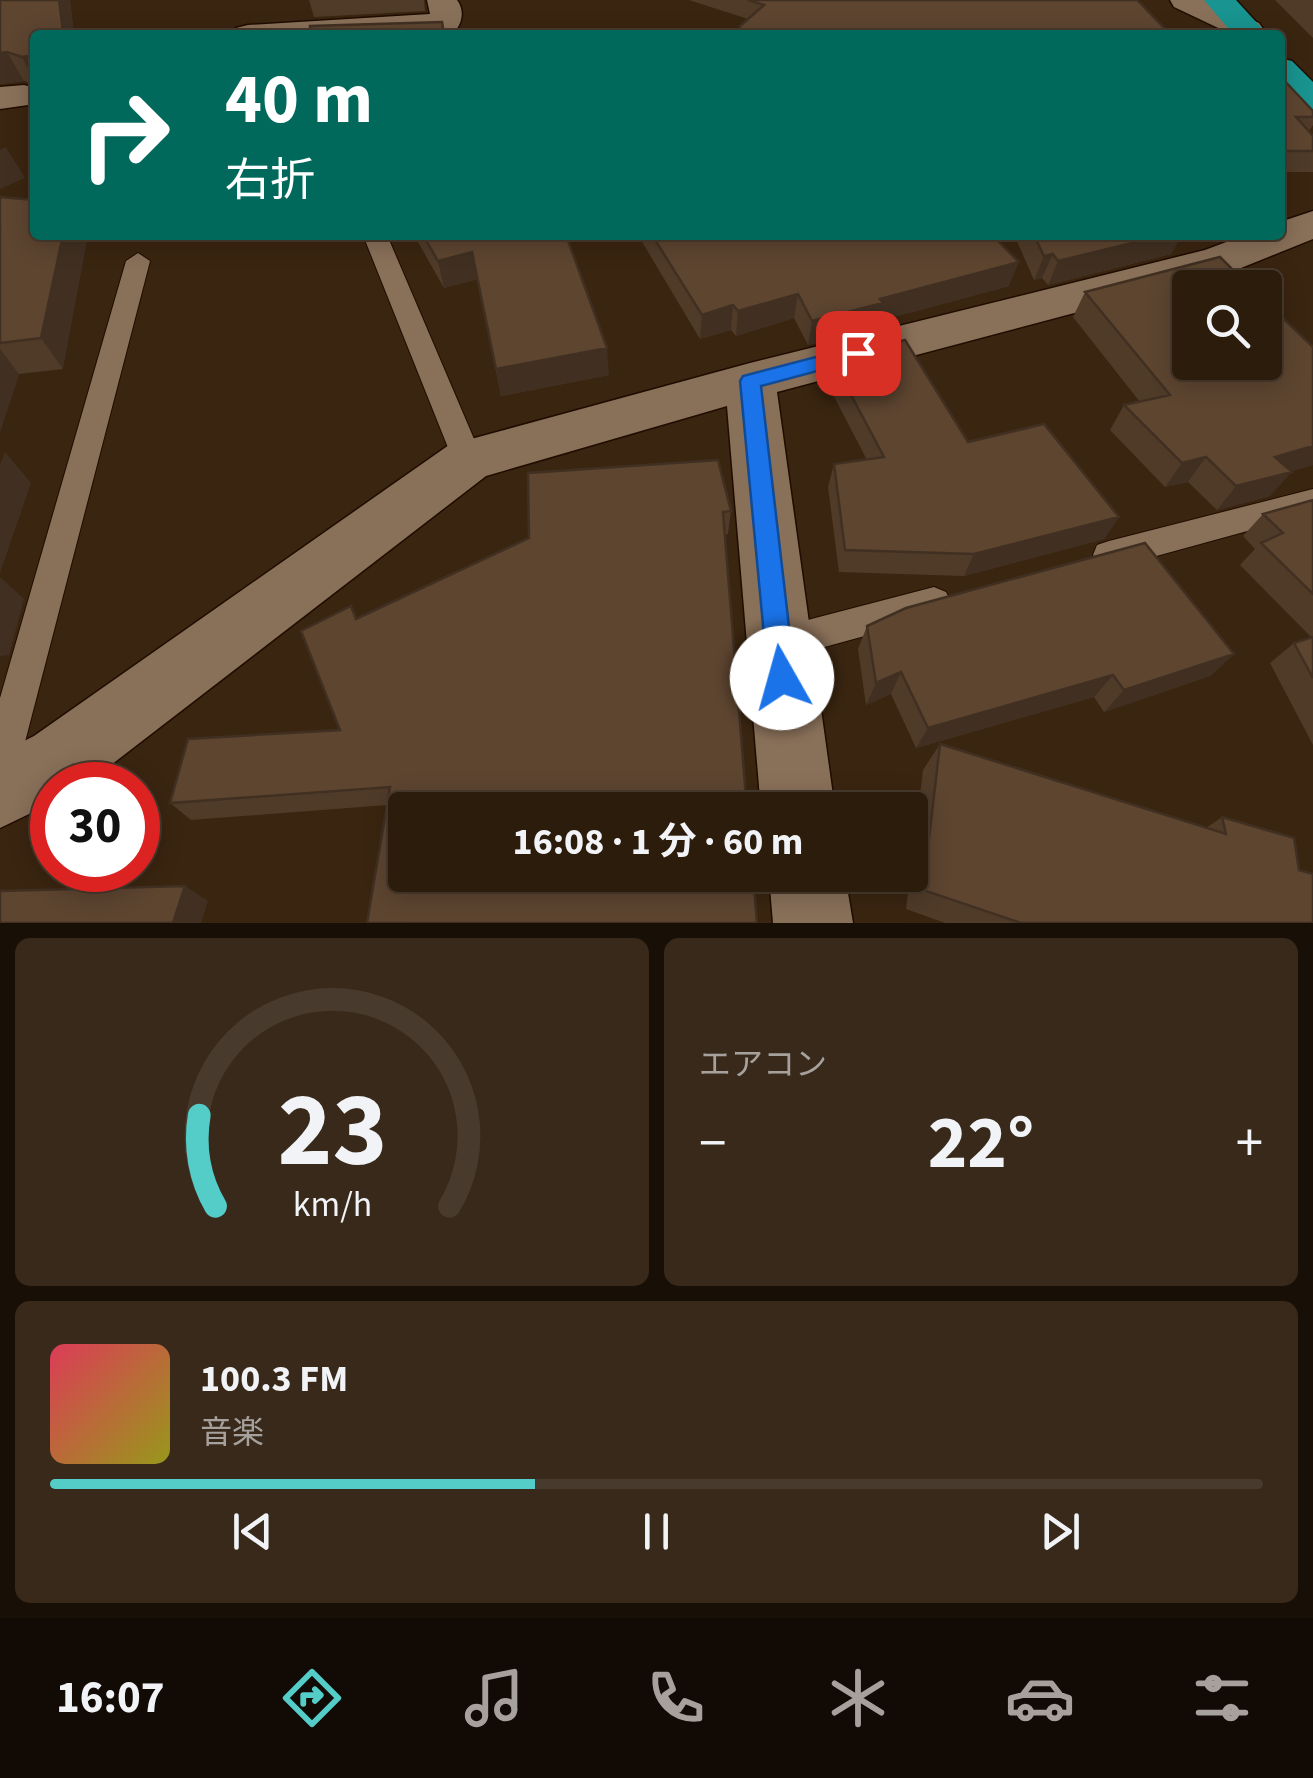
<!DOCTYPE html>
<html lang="ja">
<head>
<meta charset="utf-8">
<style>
  body { margin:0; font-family:"Source Sans 3","Noto Sans JP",sans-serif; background:#38291a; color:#f1f3f6; height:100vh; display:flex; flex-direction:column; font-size:38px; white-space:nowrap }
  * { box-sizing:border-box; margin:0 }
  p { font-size:32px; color:#a6a19d }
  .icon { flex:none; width:55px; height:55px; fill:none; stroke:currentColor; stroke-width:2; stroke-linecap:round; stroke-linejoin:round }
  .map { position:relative; height:923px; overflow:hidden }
  .side { display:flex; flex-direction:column; gap:15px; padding:15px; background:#180f07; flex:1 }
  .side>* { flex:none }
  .top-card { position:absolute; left:30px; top:30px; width:1255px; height:210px; border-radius:10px; box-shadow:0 5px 25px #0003,0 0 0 2px #483a2d; background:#00695c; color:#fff; overflow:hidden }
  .fabs { position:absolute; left:1172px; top:270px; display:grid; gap:20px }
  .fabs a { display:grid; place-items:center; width:110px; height:110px; border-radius:10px; background:#2c1c0c; box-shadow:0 5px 25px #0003,0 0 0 2px #483a2d; font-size:50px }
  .speed { position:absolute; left:30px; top:762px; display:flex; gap:20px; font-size:50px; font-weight:700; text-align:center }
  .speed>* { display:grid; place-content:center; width:130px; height:130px; border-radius:50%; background:#2c1c0c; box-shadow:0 5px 25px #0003,0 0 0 2px #483a2d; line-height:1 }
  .speed .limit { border:15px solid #d22; background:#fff; color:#111 }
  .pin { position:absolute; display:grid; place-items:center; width:85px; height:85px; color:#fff; margin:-42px; border-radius:20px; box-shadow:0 5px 15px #0006 }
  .me { position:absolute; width:110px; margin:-55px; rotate:353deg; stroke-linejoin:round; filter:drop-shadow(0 0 8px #0008) }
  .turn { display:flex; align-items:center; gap:35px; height:210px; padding:0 30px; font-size:45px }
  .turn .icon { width:130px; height:130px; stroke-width:2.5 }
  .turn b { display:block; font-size:70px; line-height:85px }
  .big { font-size:75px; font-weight:700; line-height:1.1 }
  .side .tile { flex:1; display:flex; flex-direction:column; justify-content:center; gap:15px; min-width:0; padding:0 35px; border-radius:15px; background:#38291a }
  .side .dial { align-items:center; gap:0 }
  .dial svg { height:260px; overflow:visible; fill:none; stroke:#483a2d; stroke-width:7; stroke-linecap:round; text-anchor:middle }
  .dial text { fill:#f1f3f6; stroke:none }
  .song { display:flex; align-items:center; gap:30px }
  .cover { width:120px; height:120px; border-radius:15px; background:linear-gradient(135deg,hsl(350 70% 55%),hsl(60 70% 35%)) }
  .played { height:10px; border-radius:5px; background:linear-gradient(90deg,#54cdc8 40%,#483a2d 40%) }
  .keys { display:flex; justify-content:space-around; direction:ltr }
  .heat { display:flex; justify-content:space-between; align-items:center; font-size:55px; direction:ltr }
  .side .tiles { flex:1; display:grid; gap:15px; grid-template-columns:1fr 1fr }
  .tile:last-child { grid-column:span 2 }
  .trip { position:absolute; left:388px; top:792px; width:540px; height:100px; border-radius:10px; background:#2c1c0c; box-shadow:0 5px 25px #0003,0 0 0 2px #483a2d; font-weight:700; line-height:100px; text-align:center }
  .tabs { display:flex; height:160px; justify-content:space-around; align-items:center; background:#120b05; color:#a6a19d }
  .tabs .icon { width:70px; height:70px }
  .tabs .current { color:#54cdc8 }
  .tabs b { font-size:45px; color:#f1f3f6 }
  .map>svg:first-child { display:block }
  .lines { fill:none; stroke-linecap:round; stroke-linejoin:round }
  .lane-casing { stroke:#200d00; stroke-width:2 }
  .street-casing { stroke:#200d00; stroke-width:3 }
  .highway-casing { stroke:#200d00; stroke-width:3 }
  .lane { fill:#897059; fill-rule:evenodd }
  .street { fill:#897059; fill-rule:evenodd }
  .highway { fill:#199490; fill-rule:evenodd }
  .wall { fill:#503b29 }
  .shaded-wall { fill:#413022 }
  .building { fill:#5d4530; stroke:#413022; stroke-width:2.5 }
  .route { fill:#1a73e8; stroke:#114b97; stroke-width:2.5 }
</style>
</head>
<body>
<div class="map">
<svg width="1313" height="923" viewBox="0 0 1313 923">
  <rect width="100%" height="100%" fill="#3a2510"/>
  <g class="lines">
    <defs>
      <path id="lane" d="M363 235H387L483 460 479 468 468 471 457 468 453 460Z
        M138 253 150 261 19 765 14 779 0 784V698L126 261Z
        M1313 489V513L1109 569 1097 565 1093 555 1097 545 1109 541Z
        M934 587 946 592 951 602 946 612 934 617 777 660 765 655 759 644 765 633 777 628Z"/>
      <path id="street" d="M427 0H457C464 9 463 21 456 30L406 35H232L236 28 248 25 430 14Z
        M1170 0H1210L1259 23 1264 30 1261 35H1233L1174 7Z
        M24 85 35 88V104L0 109V87Z
        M1313 211V239L1236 270 777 392 835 810H761L727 406 486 476 85 785H52V803L0 828V753L34 736 449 445 750 363 1205 250 1245 235H1280V222Z
        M769 875H845L853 923H773Z"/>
      <path id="highway" d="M1204 0H1236L1268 35H1234Z
        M1280 58 1292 61 1313 82V114L1300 111 1280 89Z"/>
    </defs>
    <use href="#lane" class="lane-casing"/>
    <use href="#street" class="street-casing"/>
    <use href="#highway" class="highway-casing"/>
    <use href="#lane" class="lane"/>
    <use href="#street" class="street"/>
    <use href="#highway" class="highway"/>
  </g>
  <path class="wall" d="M0 0H70L74 35H35V85L24 81 0 84Z
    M309 0H424L425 11 314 17Z
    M689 0H1137L748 19Z
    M1275 0H1313V38Z
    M1280 76 1313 111V125L1309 131 1313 136V172H1280Z
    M0 197 63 369 19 374 0 432Z
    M414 235H566L609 375 501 396 478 279 444 288Z
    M638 235H992L1009 286 879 321 877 328 808 345 794 318 736 336 731 330 700 339Z
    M1018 235H1182L1171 254 1048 285 1042 278 1034 280 1016 239Z
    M1085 292 1313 347V465L1291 471 1270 496 1217 510 1188 482 1165 487 1110 430 1124 405 1140 402 1073 317Z
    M832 359 968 442 1119 517 1104 539 964 576 839 572 828 487 834 464 867 460 827 383Z
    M1313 500V745L1270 663 1294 643 1311 637 1240 565 1255 549 1243 536 1263 514Z
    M731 511 728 534 725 535 387 805 191 820 170 803 340 730 357 618 529 538Z
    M867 626 1234 654 1210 676 1104 712 1094 697 916 748 891 694 866 705 858 649Z
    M940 744 1206 828 1222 817 1313 923H945L906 909 923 770Z"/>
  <path class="shaded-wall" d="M59 0H70L74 35H53Z
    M7 52 24 81 0 84V53Z
    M35 55V81L22 57Z
    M6 147 25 178 0 189V150Z
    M63 235H88L63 369 41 338Z
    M1165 235H1182L1171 254 1048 285 1058 261Z
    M472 252 478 279 444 288 438 261Z
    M1053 254 1042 278 1034 280 1044 256Z
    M1019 262 1009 286 879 321 877 328 808 345 812 321 880 299Z
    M798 294 794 318 736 336 738 311Z
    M733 305 731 330 700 339 702 315Z
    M607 348 609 375 501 396 496 369Z
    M0 349 19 374 0 432Z
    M1313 446V465L1264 479 1292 472 1270 496 1217 510 1236 486 1275 457Z
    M5 452 31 483 0 573V465Z
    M1206 457 1188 482 1165 487 1182 463Z
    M1119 517 1104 539 964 576 974 554Z
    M0 577 24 599 9 655 0 656Z
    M1234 654 1210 676 1104 712 1124 690Z
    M901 672 891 694 866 705 876 683Z
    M1113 675 1094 697 916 748 928 728Z
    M185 886 208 901 201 923H173Z"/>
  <path class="building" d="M0 0H59L63 31 53 35H35V55L22 57 7 52 0 53Z
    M748 0H1137L1171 35H739L740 26 764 5Z
    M442 22 444 35H310V26Z
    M1280 76 1313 111V117H1296L1313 136V151H1280Z
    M0 197 35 200V235H63L41 338 0 343Z
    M423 235H566L607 348 496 369 472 252 438 261Z
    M652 235H992L1019 262 880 299 883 303 812 321 798 294 738 311 733 305 702 315Z
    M1034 235H1165L1058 261 1053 254 1044 256Z
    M1220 257 1251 288H1190V362H1265V301L1313 347V446L1275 457 1292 472 1236 486 1206 457 1182 463 1124 405 1170 395 1085 292Z
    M905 340 968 442 1044 424 1119 517 974 554 845 550 834 464 884 457 832 359Z
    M718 460 731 511 723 512 747 810H405V875H753L757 923H367L390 787 170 803 188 739 340 730 301 631 351 606 356 619 529 538 528 473Z
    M1313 500V594L1261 543 1283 533 1263 514Z
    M1145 543 1234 654 1124 690 1113 675 928 728 901 672 876 683 867 626 906 608Z
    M1313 637V678L1294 643Z
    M940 744 1226 834 1222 817 1294 838 1299 870 1313 874V923H1021L923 890Z
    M185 886 173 923H0V891Z"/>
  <path class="route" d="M858 346 866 348V358L761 386 795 678 791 686 782 690 772 686 768 678 740 381 743 376Z"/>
</svg>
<div class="fabs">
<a><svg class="icon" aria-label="search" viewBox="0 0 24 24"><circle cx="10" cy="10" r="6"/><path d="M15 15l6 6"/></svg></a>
</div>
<div class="speed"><div class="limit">30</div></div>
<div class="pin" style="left:858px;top:353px;background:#d93025"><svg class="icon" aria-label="arrive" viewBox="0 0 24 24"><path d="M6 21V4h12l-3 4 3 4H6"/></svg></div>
<svg class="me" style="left:782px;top:678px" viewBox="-20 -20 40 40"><circle r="19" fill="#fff"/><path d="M0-13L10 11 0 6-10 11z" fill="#1a73e8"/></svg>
<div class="trip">16:08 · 1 分 · 60 m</div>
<div class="top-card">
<div class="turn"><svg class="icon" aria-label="right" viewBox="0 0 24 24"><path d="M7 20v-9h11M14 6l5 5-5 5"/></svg><div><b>40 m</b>右折</div></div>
</div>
</div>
<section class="side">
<div class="tiles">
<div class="tile dial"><svg viewBox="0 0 100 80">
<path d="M14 69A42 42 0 1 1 86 69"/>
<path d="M14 69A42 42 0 0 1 9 41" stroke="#54cdc8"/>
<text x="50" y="56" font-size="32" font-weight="700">23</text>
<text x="50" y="72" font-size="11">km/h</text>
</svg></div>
<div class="tile"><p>エアコン</p>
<div class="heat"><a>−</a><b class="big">22°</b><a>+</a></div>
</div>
<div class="tile">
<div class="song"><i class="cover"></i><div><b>100.3 FM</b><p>音楽</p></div></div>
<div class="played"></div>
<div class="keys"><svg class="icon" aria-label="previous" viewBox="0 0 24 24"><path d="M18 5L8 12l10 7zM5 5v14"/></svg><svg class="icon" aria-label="pause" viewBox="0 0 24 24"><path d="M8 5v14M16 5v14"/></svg><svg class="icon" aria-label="next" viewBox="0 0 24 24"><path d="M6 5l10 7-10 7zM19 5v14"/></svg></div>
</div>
</div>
</section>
<nav class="tabs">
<b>16:07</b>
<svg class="icon current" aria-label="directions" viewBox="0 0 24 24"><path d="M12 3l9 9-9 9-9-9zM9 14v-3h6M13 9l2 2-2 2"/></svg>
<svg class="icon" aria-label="music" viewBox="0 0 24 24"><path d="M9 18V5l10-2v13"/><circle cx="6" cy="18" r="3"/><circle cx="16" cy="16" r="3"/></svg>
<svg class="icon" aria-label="phone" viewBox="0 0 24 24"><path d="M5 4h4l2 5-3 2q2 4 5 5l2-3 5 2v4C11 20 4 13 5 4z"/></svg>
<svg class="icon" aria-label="climate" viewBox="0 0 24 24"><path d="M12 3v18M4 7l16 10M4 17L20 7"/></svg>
<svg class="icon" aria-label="car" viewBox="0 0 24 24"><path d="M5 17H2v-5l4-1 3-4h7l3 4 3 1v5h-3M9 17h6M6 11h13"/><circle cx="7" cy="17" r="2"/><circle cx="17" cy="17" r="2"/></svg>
<svg class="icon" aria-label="filters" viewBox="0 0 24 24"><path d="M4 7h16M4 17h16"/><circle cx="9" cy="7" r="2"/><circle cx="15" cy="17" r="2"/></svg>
</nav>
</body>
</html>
